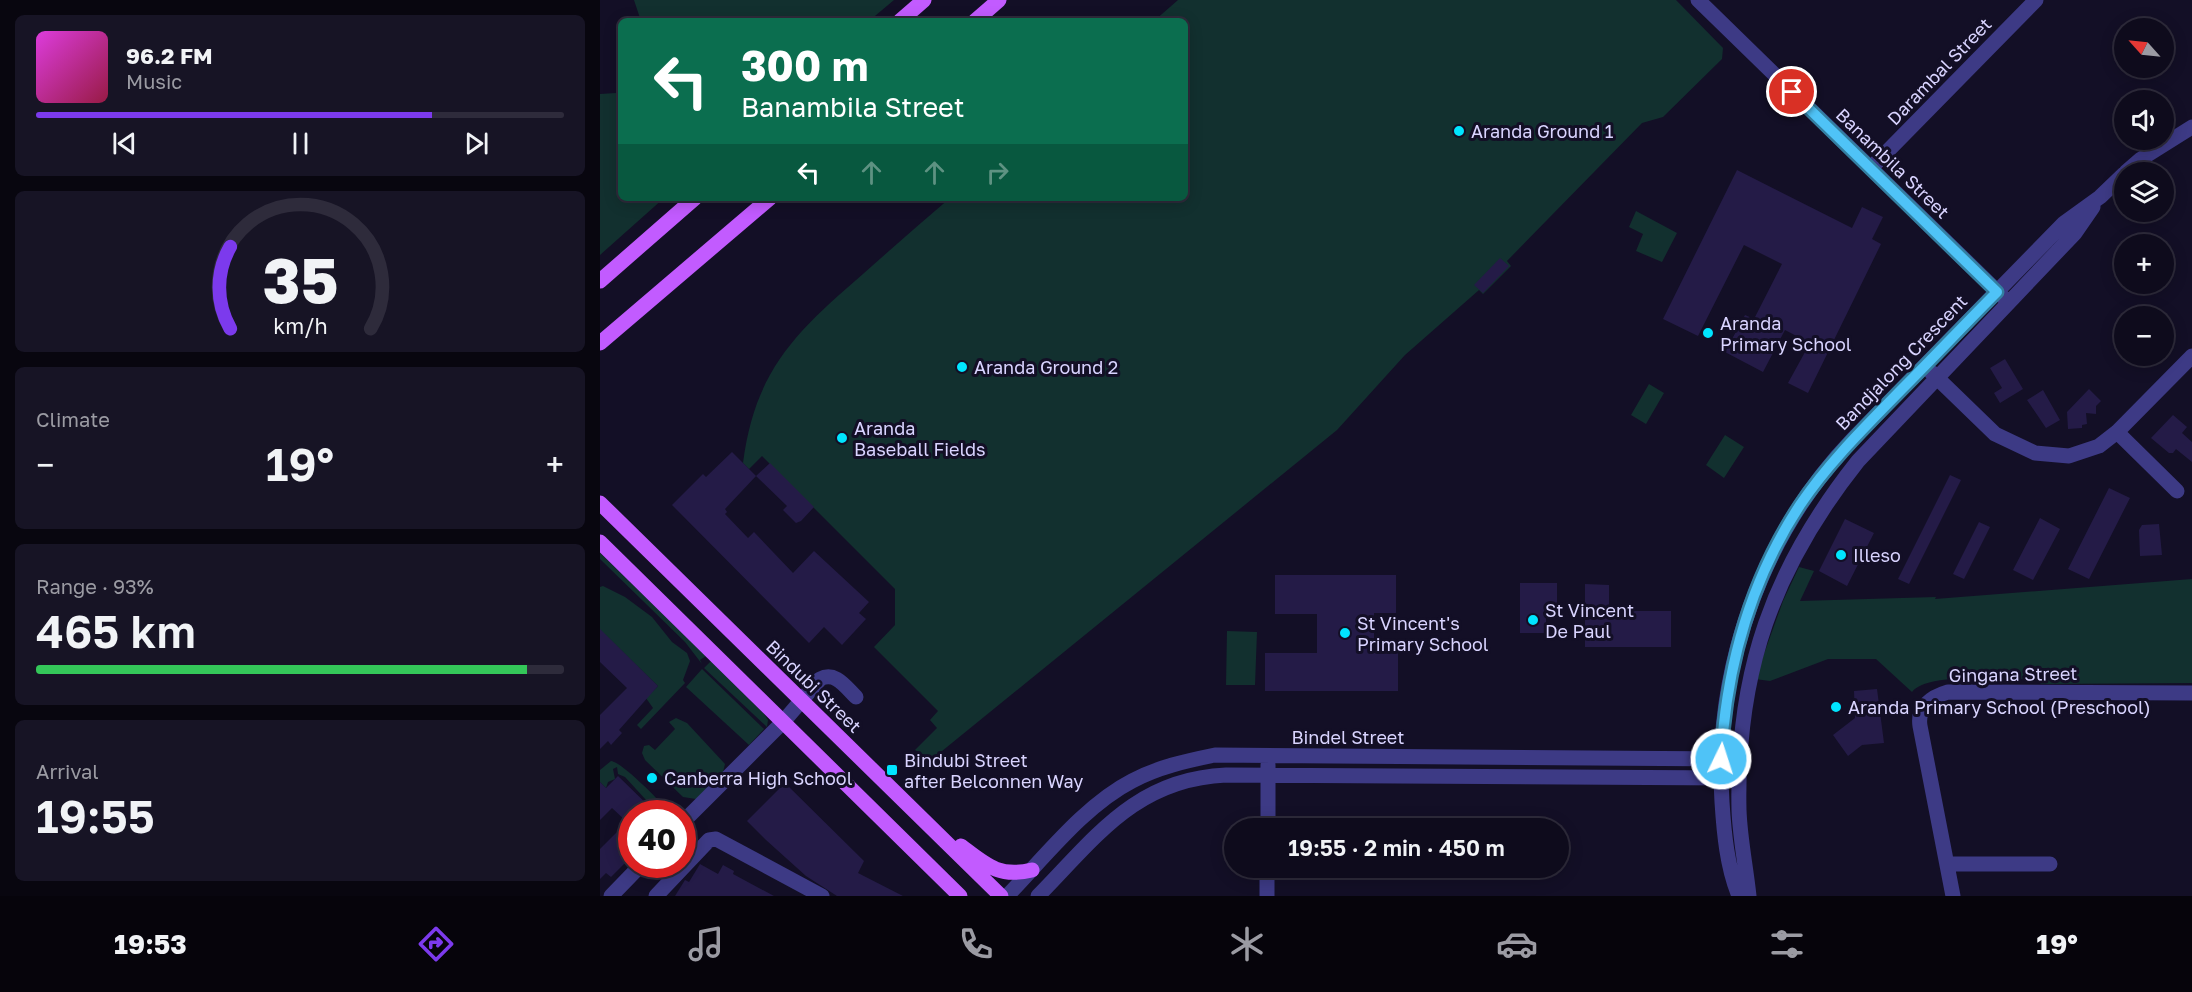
<!DOCTYPE html>
<html lang="en">
<head>
<meta charset="utf-8">
<style>
  body { margin:0; font-family:"Golos Text",sans-serif; background:#171425; color:#f1f3f6; height:100vh; display:flex; flex-direction:column; font-size:22px; white-space:nowrap }
  * { box-sizing:border-box; margin:0 }
  p { font-size:20px; color:#9b9ba3 }
  .icon { flex:none; width:33px; height:33px; fill:none; stroke:currentColor; stroke-width:2; stroke-linecap:round; stroke-linejoin:round }
  .map { position:relative; flex:1; overflow:hidden }
  .side { display:flex; flex-direction:column; gap:15px; padding:15px; background:#08060f; width:600px }
  .side>* { flex:none }
  .banner { position:absolute; left:18px; top:18px; width:570px; height:183px; border-radius:9px; box-shadow:0 3px 15px #0003,0 0 0 2px #2e2b3b; background:#0b6e4f; color:#fff; overflow:hidden }
  .needle { width:39px; rotate:297deg }
  .fabs { position:absolute; left:1514px; top:18px; display:grid; gap:12px }
  .fabs a { display:grid; place-items:center; width:60px; height:60px; border-radius:50%; background:#0e0b1c; box-shadow:0 3px 15px #0003,0 0 0 2px #2e2b3b; font-size:30px }
  .speed { position:absolute; left:18px; top:800px; display:flex; gap:12px; font-size:30px; font-weight:700; text-align:center }
  .speed>* { display:grid; place-content:center; width:78px; height:78px; border-radius:50%; background:#0e0b1c; box-shadow:0 3px 15px #0003,0 0 0 2px #2e2b3b; line-height:1 }
  .speed .limit { border:9px solid #d22; background:#fff; color:#111 }
  .pin { position:absolute; display:grid; place-items:center; width:51px; height:51px; color:#fff; margin:-26px; border:3px solid #fff; border-radius:50%; box-shadow:0 2px 6px #0007 }
  .me { position:absolute; width:66px; margin:-33px; rotate:4deg; stroke-linejoin:round; filter:drop-shadow(0 0 4px #0008) }
  .turn { display:flex; align-items:center; gap:21px; height:126px; padding:0 24px; font-size:27px }
  .turn .icon { width:78px; height:78px; stroke-width:2.5 }
  .turn b { display:block; font-size:42px; line-height:51px }
  .lanes { display:flex; align-items:center; height:57px; padding:0 24px; background:#0003; justify-content:center; gap:30px; direction:ltr }
  .lanes .off { opacity:.35 }
  .big { font-size:45px; font-weight:600; line-height:1.1 }
  .side .widget { flex:1; display:flex; flex-direction:column; justify-content:center; gap:9px; min-width:0; padding:0 21px; border-radius:9px; background:#171425 }
  .side .dial { align-items:center; gap:0 }
  .dial svg { height:156px; overflow:visible; fill:none; stroke:#2e2b3b; stroke-width:7; stroke-linecap:round; text-anchor:middle }
  .dial text { fill:#f1f3f6; stroke:none }
  .song { display:flex; align-items:center; gap:18px }
  .cover { width:72px; height:72px; border-radius:9px; background:linear-gradient(135deg,hsl(300 70% 55%),hsl(340 70% 35%)) }
  .played { height:6px; border-radius:3px; background:linear-gradient(90deg,#7c3aed 75%,#2e2b3b 75%) }
  .keys { display:flex; justify-content:space-around; direction:ltr }
  .heat { display:flex; justify-content:space-between; align-items:center; font-size:33px; direction:ltr }
  .charge { height:9px; border-radius:4px; background:linear-gradient(90deg,#34c759 93%,#2e2b3b 0) }
  .trip { position:absolute; left:624px; top:818px; width:345px; height:60px; border-radius:30px; background:#0e0b1c; box-shadow:0 3px 15px #0003,0 0 0 2px #2e2b3b; font-weight:600; line-height:60px; text-align:center }
  .tabs { display:flex; height:96px; justify-content:space-around; align-items:center; background:#06040b; color:#9b9ba3 }
  .tabs .icon { width:42px; height:42px }
  .tabs .active { color:#7c3aed }
  .tabs b { font-size:27px; color:#f1f3f6 }
  main { display:flex; flex:1; min-height:0 }
  .map>svg:first-child { display:block }
  .green { fill:#12302f }
  .building { fill:#241b47 }
  .lines { fill:none; stroke-linecap:round; stroke-linejoin:round }
  .minor { stroke:#3d3a85; stroke-width:15 }
  .major { stroke:#c25bff; stroke-width:15 }
  .route-casing { stroke:#337fa1; stroke-width:15 }
  .route { stroke:#4fc3f7; stroke-width:10 }
  .poi-dot { fill:#00e5ff; stroke:#130f26; stroke-width:2 }
  .labels { text-anchor:middle; dominant-baseline:central; stroke-width:6; stroke-linejoin:round; paint-order:stroke }
  .street-label { font-size:18px; fill:#d9d4ff; stroke:#130f26 }
  .poi-label { font-size:18px; fill:#d9d4ff; stroke:#130f26; text-anchor:start }
</style>
</head>
<body>
<main>
<section class="side">
<div class="widget">
<div class="song"><i class="cover"></i><div><b>96.2 FM</b><p>Music</p></div></div>
<div class="played"></div>
<div class="keys"><svg class="icon" aria-label="previous" viewBox="0 0 24 24"><path d="M18 5L8 12l10 7zM5 5v14"/></svg><svg class="icon" aria-label="pause" viewBox="0 0 24 24"><path d="M8 5v14M16 5v14"/></svg><svg class="icon" aria-label="next" viewBox="0 0 24 24"><path d="M6 5l10 7-10 7zM19 5v14"/></svg></div>
</div>
<div class="widget dial"><svg viewBox="0 0 100 80">
<path d="M14 69A42 42 0 1 1 86 69"/>
<path d="M14 69A42 42 0 0 1 14 27" stroke="#7c3aed"/>
<text x="50" y="56" font-size="32" font-weight="700">35</text>
<text x="50" y="72" font-size="11">km/h</text>
</svg></div>
<div class="widget"><p>Climate</p>
<div class="heat"><a>−</a><b class="big">19°</b><a>+</a></div>
</div>
<div class="widget"><p>Range · 93%</p><b class="big">465 km</b><div class="charge"></div></div>
<div class="widget"><p>Arrival</p><b class="big">19:55</b></div>
</section>
<div class="map">
<svg width="1592" height="896" viewBox="0 0 1592 896">
  <rect width="100%" height="100%" fill="#130f26"/>
  <path class="green" d="M34 0H294L269 21H41Z
    M578 0H1076L1123 48 1122 59 1063 117 1042 123 907 261 911 266 883 294 879 290 805 355 737 430 331 760 315 750 337 728 330 720 338 711 274 647 295 625V589L162 456 149 469 143 463C155 370 196 332 263 274 292 248 321 223 350 198H585V21H554Z
    M21 88V198H64L0 255V94L16 93Z
    M1036 211 1077 233 1062 262 1036 251 1043 234 1029 227Z
    M1049 384 1064 393 1046 424 1031 415Z
    M1125 435 1144 447 1124 478 1106 465Z
    M0 553 106 656 100 660 102 664 85 642 0 559Z
    M1199 567 1214 571 1200 601 1336 597 1335 599 1592 579V683L1441 684 1435 678C1405 683 1331 670 1312 692L1276 659H1228L1170 681 1155 679 1183 601Z
    M3 586 25 597 52 617 72 642 87 653 90 661 83 680 85 683 41 729 37 725 53 708 46 698 58 686 2 632 0 633V587Z
    M627 631 657 632 655 685H626Z
    M111 661 164 714 168 720 167 727 104 668Z
    M102 669 164 729 149 745 86 687Z
    M76 718 87 723 125 764 123 772 96 799 83 797 45 760 42 753 44 746 49 745 55 750 75 729 69 722Z
    M11 761C22 762 61 802 70 813H58L25 777 18 774 17 767 13 769 15 779 8 782 6 788 0 782V770Z"/>
  <path class="building" d="M1137 170 1252 228 1262 207 1283 217 1272 239 1281 244 1208 393 1188 383 1210 343 1185 330 1163 372 1125 352 1145 315 1154 319 1182 264 1144 245 1098 336 1063 319Z
    M900 258 909 266 883 293 874 285Z
    M1405 359 1423 389 1400 403 1394 393 1402 388 1390 368Z
    M1489 389 1501 401 1496 406V414L1486 413 1487 424 1482 425V428L1468 429 1467 412Z
    M1443 390 1460 420 1446 428 1427 400Z
    M1573 415 1587 427 1582 433 1592 442V462L1576 449 1573 453H1569L1551 438Z
    M132 452 156 476 125 509 127 512 125 514 148 538 154 532 193 573 214 551 269 602 259 613 266 619 242 645 224 627 209 643 72 505 103 474 106 477Z
    M170 463 214 507 201 521 196 523 183 510 187 506 156 476Z
    M1350 475 1361 480 1309 584 1298 579Z
    M1509 488 1530 498 1489 579 1468 569Z
    M1440 518 1460 529 1433 580 1413 570Z
    M1245 519 1274 533 1247 586 1219 571Z
    M1379 522 1390 527 1364 579 1353 574Z
    M1559 524 1562 555 1540 556 1539 530 1542 525Z
    M675 575H796V613H774V653L798 652V691H665V653H717V614H675Z
    M920 583H957V606H946V633H920Z
    M985 584 1009 585V611H1071V647H985Z
    M0 629 58 686 19 730 22 733 11 745 8 741 0 749V715L27 688 0 662Z
    M1277 689 1284 743 1262 745 1248 756 1233 735 1255 718 1254 691Z
    M18 776 56 813H32V856L11 877 6 873 0 879V849L27 822 12 808 0 820V782L6 788Z
    M185 783 264 861 258 873 303 896H237L206 876 166 840 147 821Z
    M100 864 118 874 123 865 134 871 133 874 174 896H75L85 880 89 882Z"/>
  <g class="lines">
    <path class="minor" d="M1098 0 1403 297
      M1271 168 1436 0
      M1526 172 1541 159 1592 127
      M1331 372 1395 434 1435 453 1469 456 1499 446 1517 432 1592 356
      M1517 432 1577 491
      M82 823 183 722 220 679C235 671 245 686 256 697
      M668 828V765
      M1347 864H1450
      M11 896 42 864
      M56 896 109 840 116 839 222 896
      M407 896C444 858 485 805 532 781 558 767 586 761 615 755L1131 759
      M438 896C496 837 536 779 626 775L1130 778
      M667 896V867
      M1139 896C1127 867 1124 833 1122 802 1114 670 1161 535 1253 439L1464 223 1500 197 1524 174
      M1149 896C1146 867 1140 839 1139 810 1136 672 1173 568 1258 461L1475 233 1493 207
      M1353 896 1320 726C1317 707 1331 697 1348 692L1592 693"/>
    <path class="major" d="M300 21 324 0
      M375 21 399 0
      M0 281 95 198
      M0 343 170 198
      M0 503 401 896
      M0 542 360 896
      M361 846C386 865 399 878 432 870"/>
  </g>
  <g class="lines">
    <defs>
      <path id="route" d="M1121 759C1126 669 1150 581 1200 505 1229 462 1266 426 1302 389 1334 357 1365 324 1397 292L1192 92"/>
    </defs>
    <use href="#route" class="route-casing"/>
    <use href="#route" class="route"/>
  </g>
  <g class="poi-dot">
    <circle cx="859" cy="131" r="6"/>
    <circle cx="1108" cy="333" r="6"/>
    <circle cx="362" cy="367" r="6"/>
    <circle cx="242" cy="438" r="6"/>
    <circle cx="1241" cy="555" r="6"/>
    <circle cx="933" cy="620" r="6"/>
    <circle cx="745" cy="633" r="6"/>
    <circle cx="1236" cy="707" r="6"/>
    <rect x="286" y="764" width="12" height="12" rx="3"/>
    <circle cx="52" cy="778" r="6"/>
  </g>
  <g class="labels">
    <g class="street-label">
      <text transform="translate(1339 71) rotate(-46)">Darambal Street</text>
      <text transform="translate(1293 163) rotate(44)">Banambila Street</text>
      <text transform="translate(1301 362) rotate(-46)">Bandjalong Crescent</text>
      <text transform="translate(1413 674) rotate(-1)">Gingana Street</text>
      <text transform="translate(214 686) rotate(44)">Bindubi Street</text>
      <text x="748" y="737">Bindel Street</text>
    </g>
    <g class="poi-label">
      <text x="871" y="131">Aranda Ground 1</text>
      <text x="1120" y="323">Aranda<tspan x="1120" dy="21">Primary School</tspan></text>
      <text x="374" y="367">Aranda Ground 2</text>
      <text x="254" y="428">Aranda<tspan x="254" dy="21">Baseball Fields</tspan></text>
      <text x="1253" y="555">Illeso</text>
      <text x="945" y="610">St Vincent<tspan x="945" dy="21">De Paul</tspan></text>
      <text x="757" y="623">St Vincent's<tspan x="757" dy="21">Primary School</tspan></text>
      <text x="1248" y="707">Aranda Primary School (Preschool)</text>
      <text x="304" y="760">Bindubi Street<tspan x="304" dy="21">after Belconnen Way</tspan></text>
      <text x="64" y="778">Canberra High School</text>
    </g>
  </g>
</svg>
<div class="fabs">
<a><svg class="needle" viewBox="-14 -14 28 28"><path d="M0-13l5 13h-10z" fill="#e53935"/><path d="M0 13l5-13h-10z" fill="#9b9ba3"/></svg></a>
<a><svg class="icon" aria-label="sound" viewBox="0 0 24 24"><path d="M4 9h4l5-4v14l-5-4H4zM17 9q2 3 0 6"/></svg></a>
<a><svg class="icon" aria-label="layers" viewBox="0 0 24 24"><path d="M12 4l9 5-9 5-9-5zM3 14l9 5 9-5"/></svg></a>
<a>+</a>
<a>−</a>
</div>
<div class="speed"><div class="limit">40</div></div>
<div class="pin" style="left:1192px;top:92px;background:#d93025"><svg class="icon" aria-label="arrive" viewBox="0 0 24 24"><path d="M6 21V4h12l-3 4 3 4H6"/></svg></div>
<svg class="me" style="left:1121px;top:759px" viewBox="-20 -20 40 40"><circle r="17" fill="#4fc3f7" stroke="#fff" stroke-width="3"/><path d="M0-11L8 9 0 5-8 9z" fill="#fff"/></svg>
<div class="trip">19:55 · 2 min · 450 m</div>
<div class="banner">
<div class="turn"><svg class="icon" aria-label="left" viewBox="0 0 24 24"><path d="M17 20v-9H6M10 6l-5 5 5 5"/></svg><div><b>300 m</b>Banambila Street</div></div>
<div class="lanes"><svg class="icon" aria-label="left" viewBox="0 0 24 24"><path d="M17 20v-9H6M10 6l-5 5 5 5"/></svg><svg class="icon off" aria-label="ahead" viewBox="0 0 24 24"><path d="M12 20V5M6 11l6-6 6 6"/></svg><svg class="icon off" aria-label="ahead" viewBox="0 0 24 24"><path d="M12 20V5M6 11l6-6 6 6"/></svg><svg class="icon off" aria-label="right" viewBox="0 0 24 24"><path d="M7 20v-9h11M14 6l5 5-5 5"/></svg></div>
</div>
</div>
</main>
<nav class="tabs">
<b>19:53</b>
<svg class="icon active" aria-label="directions" viewBox="0 0 24 24"><path d="M12 3l9 9-9 9-9-9zM9 14v-3h6M13 9l2 2-2 2"/></svg>
<svg class="icon" aria-label="music" viewBox="0 0 24 24"><path d="M9 18V5l10-2v13"/><circle cx="6" cy="18" r="3"/><circle cx="16" cy="16" r="3"/></svg>
<svg class="icon" aria-label="phone" viewBox="0 0 24 24"><path d="M5 4h4l2 5-3 2q2 4 5 5l2-3 5 2v4C11 20 4 13 5 4z"/></svg>
<svg class="icon" aria-label="climate" viewBox="0 0 24 24"><path d="M12 3v18M4 7l16 10M4 17L20 7"/></svg>
<svg class="icon" aria-label="car" viewBox="0 0 24 24"><path d="M5 17H2v-5l4-1 3-4h7l3 4 3 1v5h-3M9 17h6M6 11h13"/><circle cx="7" cy="17" r="2"/><circle cx="17" cy="17" r="2"/></svg>
<svg class="icon" aria-label="filters" viewBox="0 0 24 24"><path d="M4 7h16M4 17h16"/><circle cx="9" cy="7" r="2"/><circle cx="15" cy="17" r="2"/></svg>
<b>19°</b>
</nav>
</body>
</html>
